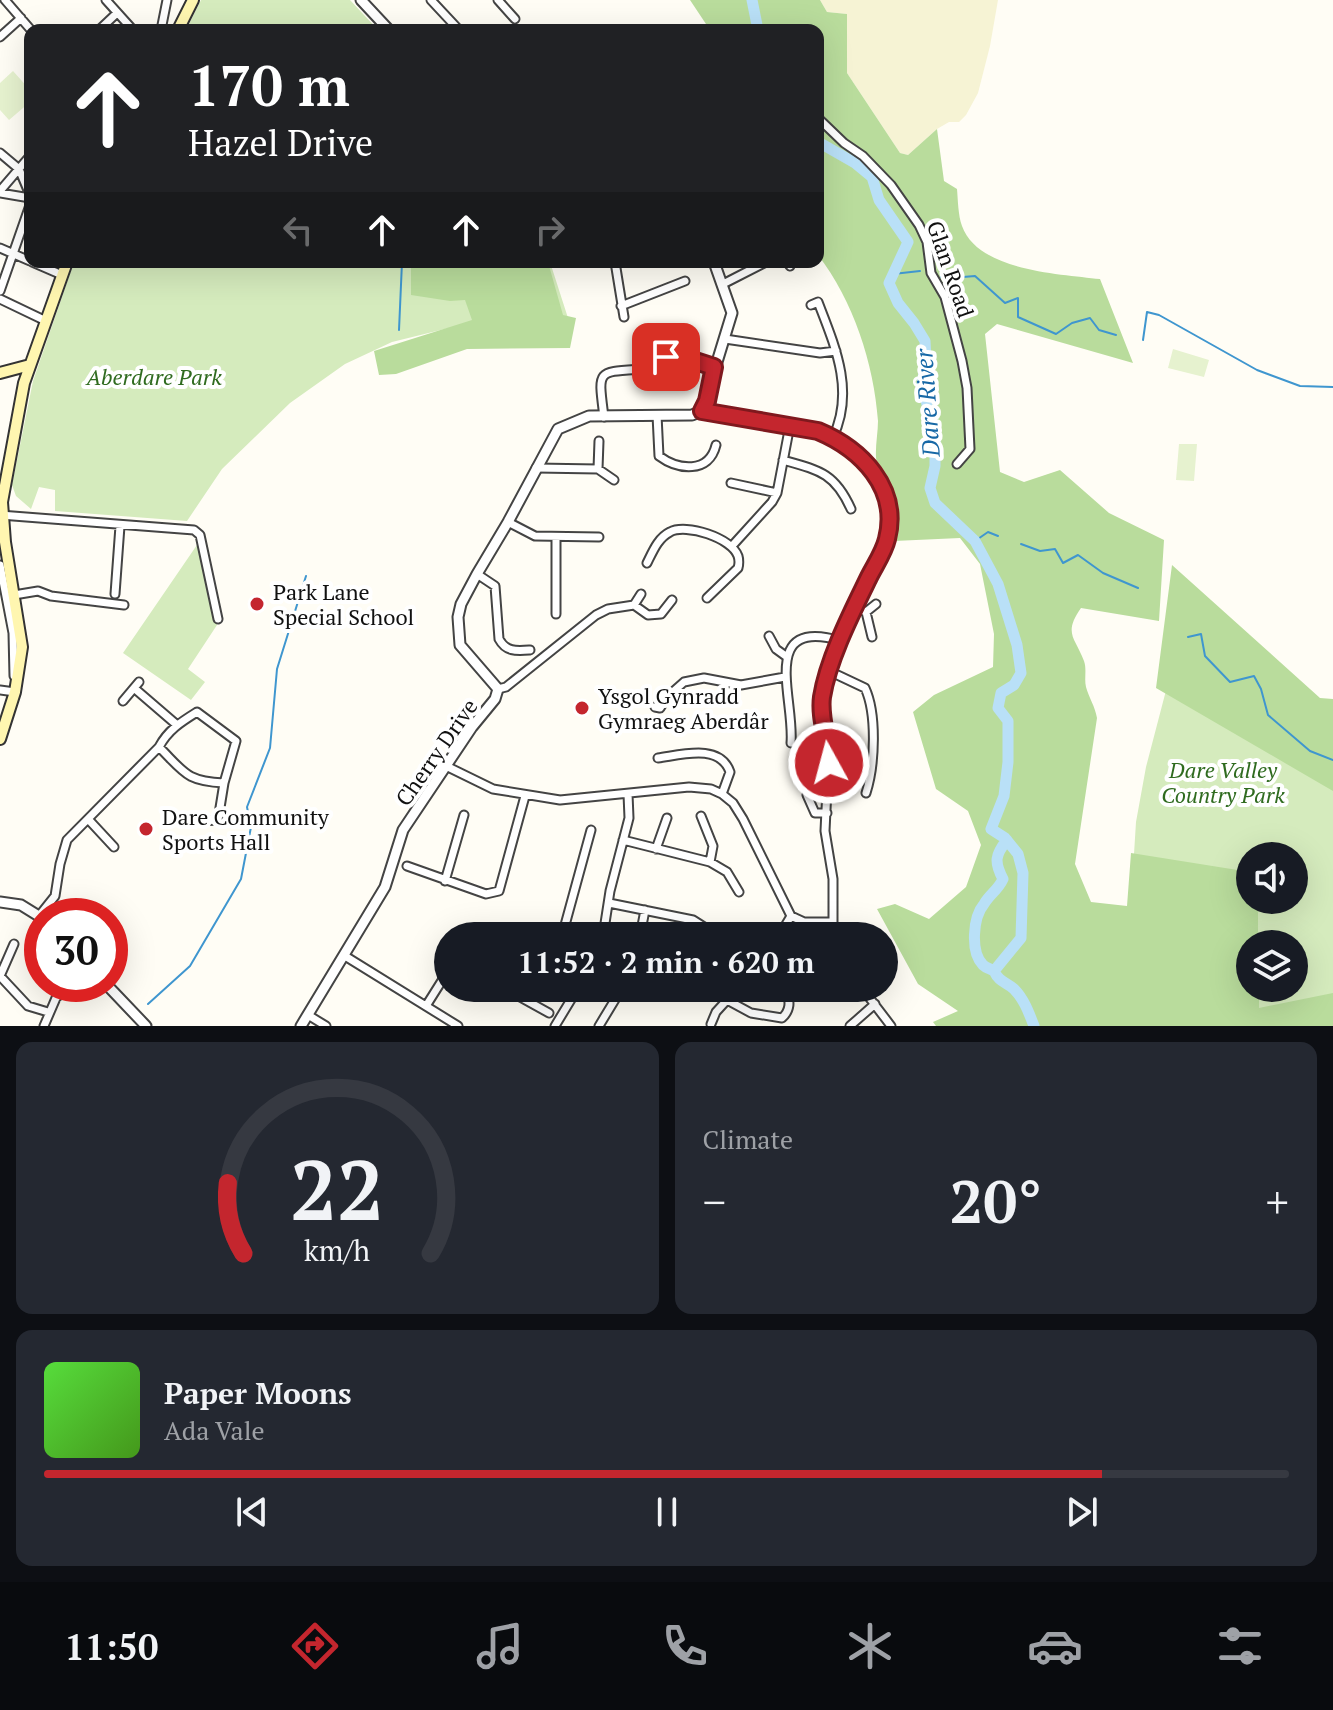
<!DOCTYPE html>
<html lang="en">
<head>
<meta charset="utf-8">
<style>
  body { margin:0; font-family:"PT Serif",serif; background:#242831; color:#f1f3f6; height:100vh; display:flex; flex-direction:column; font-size:30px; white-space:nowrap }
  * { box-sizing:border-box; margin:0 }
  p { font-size:26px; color:#9ea1a6 }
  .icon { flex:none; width:44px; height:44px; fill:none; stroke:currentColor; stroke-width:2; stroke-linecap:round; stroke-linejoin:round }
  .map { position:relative; height:1026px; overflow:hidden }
  .details { display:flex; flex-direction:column; gap:16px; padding:16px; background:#0d0f14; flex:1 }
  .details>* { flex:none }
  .banner { position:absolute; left:24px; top:24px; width:800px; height:244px; border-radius:16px; box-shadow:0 8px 32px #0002; background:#202124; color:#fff; overflow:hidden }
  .fabs { position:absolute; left:1236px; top:842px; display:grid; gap:16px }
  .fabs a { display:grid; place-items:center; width:72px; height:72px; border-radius:50%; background:#171b24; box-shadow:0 8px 32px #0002; font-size:40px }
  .speed { position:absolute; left:24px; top:898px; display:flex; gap:16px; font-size:40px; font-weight:700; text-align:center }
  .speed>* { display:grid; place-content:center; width:104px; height:104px; border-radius:50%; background:#171b24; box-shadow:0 8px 32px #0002; line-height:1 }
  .speed .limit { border:12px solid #d22; background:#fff; color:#111 }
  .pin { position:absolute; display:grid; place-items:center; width:68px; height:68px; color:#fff; margin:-34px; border-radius:16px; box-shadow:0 4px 12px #0006 }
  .me { position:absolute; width:88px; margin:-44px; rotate:353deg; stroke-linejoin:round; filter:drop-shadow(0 0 6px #0008) }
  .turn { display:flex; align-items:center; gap:28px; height:168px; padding:0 32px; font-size:36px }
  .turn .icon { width:104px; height:104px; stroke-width:2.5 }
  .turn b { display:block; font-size:56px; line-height:68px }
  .lanes { display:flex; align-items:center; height:76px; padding:0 32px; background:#0003; justify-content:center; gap:40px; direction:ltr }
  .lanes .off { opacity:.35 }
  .big { font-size:60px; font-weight:700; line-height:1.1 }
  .details .widget { flex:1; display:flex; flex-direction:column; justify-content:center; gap:12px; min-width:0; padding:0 28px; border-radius:16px; background:#242831 }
  .details .dial { align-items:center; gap:0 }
  .dial svg { height:208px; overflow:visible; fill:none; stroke:#363941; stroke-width:7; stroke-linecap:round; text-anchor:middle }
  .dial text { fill:#f1f3f6; stroke:none }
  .song { display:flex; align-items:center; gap:24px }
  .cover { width:96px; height:96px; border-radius:12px; background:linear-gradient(135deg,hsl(110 70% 55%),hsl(100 70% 35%)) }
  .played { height:8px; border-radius:4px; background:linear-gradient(90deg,#c4262e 85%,#363941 85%) }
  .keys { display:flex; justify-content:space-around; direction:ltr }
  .heat { display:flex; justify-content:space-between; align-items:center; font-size:44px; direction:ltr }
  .details .tiles { flex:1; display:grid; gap:16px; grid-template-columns:1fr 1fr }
  .widget:last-child { grid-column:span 2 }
  .trip { position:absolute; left:434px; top:922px; width:464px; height:80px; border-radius:40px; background:#171b24; box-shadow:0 8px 32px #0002; font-weight:700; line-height:80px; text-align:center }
  .tabs { display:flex; height:128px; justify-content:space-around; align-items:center; background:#090b0e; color:#9ea1a6 }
  .tabs .icon { width:56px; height:56px }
  .tabs .current { color:#c4262e }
  .tabs b { font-size:36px; color:#f1f3f6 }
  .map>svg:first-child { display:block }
  .farmland { fill:#f6f3d4 }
  .green { fill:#d5ebbd; fill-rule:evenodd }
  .forest { fill:#b9dc9c }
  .pitch { fill:#e6f2cf }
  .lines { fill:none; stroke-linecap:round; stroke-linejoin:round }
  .stream { stroke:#3f96cf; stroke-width:2 }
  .river { stroke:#b9e0f7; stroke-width:11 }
  .minor-casing { stroke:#444; stroke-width:11 }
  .tertiary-casing { stroke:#444; stroke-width:13 }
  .secondary-casing { stroke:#333; stroke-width:14 }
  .minor { stroke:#fff; stroke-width:7 }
  .tertiary { stroke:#fff; stroke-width:9 }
  .secondary { stroke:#fff6b0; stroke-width:10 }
  .route-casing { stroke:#7f191e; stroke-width:20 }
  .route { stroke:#c4262e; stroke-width:14 }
  .poi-dot { fill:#c4262e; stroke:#fff; stroke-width:3 }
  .labels { text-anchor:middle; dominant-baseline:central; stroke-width:8; stroke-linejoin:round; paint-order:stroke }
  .street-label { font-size:22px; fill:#111; stroke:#fff }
  .park-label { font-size:22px; font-style:italic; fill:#2f6b1f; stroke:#fff }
  .poi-label { font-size:22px; fill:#111; stroke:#fff; text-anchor:start }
  .water-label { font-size:24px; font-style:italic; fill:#1768a6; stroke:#fff }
</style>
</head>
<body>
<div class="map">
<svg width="1333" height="1026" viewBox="0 0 1333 1026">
  <rect width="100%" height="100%" fill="#fffdf5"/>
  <path class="farmland" d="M820 0H998L990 46 978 93 966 115 959 122H949L937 129 908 155 900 153 847 73V14L827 12Z"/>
  <path class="green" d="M201 0H350L378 30H186Z
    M74 262H550L568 318 457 326 392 342 345 364 290 403 222 469 187 521 55 511V490L39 487 31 509 16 496 12 485 33 381Z
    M199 542 217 625 188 669 205 682 191 700 123 653Z
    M1169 679 1333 762V1026H1158L1132 886 1136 822 1146 767ZM1250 856H1294V900H1250ZM1250 944H1294V988H1250Z"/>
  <path class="forest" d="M690 0H820L827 12 847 14V73L900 153 908 155 937 129 944 181 957 189C958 200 958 215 962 226 978 271 1060 274 1100 279L1133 363 997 324 985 334 1000 472 1024 482 1060 470 1109 513 1164 540 1159 621 1081 608C1063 634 1075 637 1084 661 1087 669 1084 679 1086 687 1089 698 1095 706 1097 718L1075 864 1091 902 1127 906 1131 853 1250 872V900H1258V944H1250V988H1259V1008L1333 993V1026H936L933 1022 958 1011 918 984 877 909 895 904 929 919 966 887 981 845 968 811 936 789 913 712 934 695 993 667 994 634 980 564 960 538 894 541C895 522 893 505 887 486 885 479 879 472 877 464 874 451 878 435 878 421 874 364 853 300 818 255V30H710Z
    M411 262H548L563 315 576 318 570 348 467 349 396 374 379 375 374 351 472 320 465 300 450 301 411 295Z
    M1172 565 1320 698 1333 699V791L1156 688Z"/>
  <path class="pitch" d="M13 71 30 90V102L9 120 0 110V83Z
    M1173 349 1209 360 1204 377 1168 368Z
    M1179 444H1197L1194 481 1176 480Z"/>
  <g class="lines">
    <path class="stream" d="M893 274 920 271
      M941 277 949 278
      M963 277 975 276 1005 303 1018 298V317L1056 334 1072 323 1090 318 1099 330 1116 335
      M399 330 402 262
      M1143 340 1147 312 1159 315 1257 370 1300 386 1333 387
      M975 541 988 532 998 536
      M1021 544 1040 551 1055 549 1063 563 1078 555 1103 573 1138 588
      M1188 637 1201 634 1205 656 1230 682 1254 676 1261 689 1268 715 1310 751 1333 760
      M148 1004 190 966 241 879 251 827 247 807 270 748 277 669 306 576"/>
    <path class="river" d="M752 0 758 30
      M818 139 820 143 855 163 872 177 879 200 908 242 889 283 898 303 914 323 925 341 926 361 922 384 935 437V466L930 488 935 503 975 541 998 584 1017 645 1021 673 1014 685 1001 693 998 708 1008 721V762L1004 796 991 829 1005 838 1018 854 1023 873 1021 938 994 971C999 982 1006 982 1014 989 1024 999 1029 1013 1034 1026
      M994 971C991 969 986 968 983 965 970 952 973 917 984 904 990 894 998 890 1003 879 994 862 995 855 1007 840"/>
    <defs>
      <path id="minor" d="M5 0 31 30
        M106 0 133 30
        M431 0 459 30
        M498 0 515 19
        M99 30 117 13
        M161 30 167 0
        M0 37 21 18
        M818 118 844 143 863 156 891 185 919 225 927 242 931 273 945 297 962 361 967 388 970 449 957 464
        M0 153 19 169 30 195
        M0 191 30 156
        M0 193 30 198
        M0 248 30 261
        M32 262 62 275
        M615 262 624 317
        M787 262 790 266
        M723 284 766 262
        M0 291 30 205
        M0 299 46 321
        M811 305 818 302C835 346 855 391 833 437
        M621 306 685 281
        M725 339 820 353 836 351
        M650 358 683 357 714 367
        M702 411 790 425 818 431 833 437 873 468 887 500 891 518 887 541 855 607 822 698 829 747 825 831 833 879V936
        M657 415 659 456C678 470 709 474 716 445
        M604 417C598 369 596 372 643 369L642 362
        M783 460C819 470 835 473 851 509
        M536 468 598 469 614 480
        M598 469 599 441
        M731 483 777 493
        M0 515 194 530 200 535 218 619
        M508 522 535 536 599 537
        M732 546 772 502 777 493 790 425
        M647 563C653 551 658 538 670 532 686 523 732 538 738 556 739 559 739 565 738 568L707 598
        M0 565 13 633 14 676
        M477 574 495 586 499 639C506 652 516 651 530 650
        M115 594 120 526
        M14 595 38 591 51 596 124 605
        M634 605 641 594
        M855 607 866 612 872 637
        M866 612 876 604
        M556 614V538
        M769 636 776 649 787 657
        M829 671 865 688C877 714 875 765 866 793
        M134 688 177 725
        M498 689 506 687 596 615 608 609 634 605 648 615 661 614 672 600
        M0 690 15 692
        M123 701 139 682
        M655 707 660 708 667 697 684 682 704 678 741 685 785 677
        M791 743C795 699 758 616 841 641
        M159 747C185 773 186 781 224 783
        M658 758C681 755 720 743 730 772L722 794
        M446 766 493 789 560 800 689 787 711 789 722 794 733 803 743 819 791 916 804 922H833
        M807 795 815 813H827
        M701 816 713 846 710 862
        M88 819 114 847
        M623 840 710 862 727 872 739 892
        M656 849 667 818
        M407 866 486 894 499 891 525 796
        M445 881 464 815
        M609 903 693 920 704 927
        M39 916 55 896 60 864 67 840 159 747C168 730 181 722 197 712L236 741 224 783 218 820 201 821
        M525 932 533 936
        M469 936 473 929
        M562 936 591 830
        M603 936 610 891 629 818 628 794
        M640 936 645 910
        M779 936 791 916
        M345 956 458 1026
        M0 976 28 1006 48 1012
        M0 976 14 944
        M504 988 549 1013
        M663 988 664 989
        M862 988 891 1026
        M727 1000 751 1013 782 1018C792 1009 789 1000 787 988
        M426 1006 448 971
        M308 1015 326 1026
        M711 1024 716 1012 727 1000 725 988
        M44 1026 56 998 71 984
        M555 1026 578 988
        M599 1026 622 988
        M850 1026 875 1004"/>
      <path id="tertiary" d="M361 0 389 30
        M0 902 21 905 42 918
        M106 984 146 1026
        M301 1026 385 887 403 830 472 727 495 699 498 689 460 645 458 617 461 604 477 574 508 522 558 429 589 416 692 415 702 411 732 313 714 262"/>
      <path id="secondary" d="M178 30 193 0
        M0 373 30 365
        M0 739 15 692 22 647 5 542 2 502 24 383 67 262"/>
    </defs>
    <use href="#minor" class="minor-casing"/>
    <use href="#tertiary" class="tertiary-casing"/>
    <use href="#secondary" class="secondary-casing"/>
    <use href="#minor" class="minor"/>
    <use href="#tertiary" class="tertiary"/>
    <use href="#secondary" class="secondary"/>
  </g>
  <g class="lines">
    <defs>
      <path id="route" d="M666 357H683L714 367 707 401 702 411 818 431C861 449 900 488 887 539 884 552 875 565 869 577 852 612 828 659 822 697 819 718 829 742 829 763"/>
    </defs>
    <use href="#route" class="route-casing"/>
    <use href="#route" class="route"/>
  </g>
  <g class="poi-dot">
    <circle cx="257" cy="604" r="8"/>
    <circle cx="582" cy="708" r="8"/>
    <circle cx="146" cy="829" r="8"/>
  </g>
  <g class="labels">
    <g class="street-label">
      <text transform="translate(951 269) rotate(71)">Glan Road</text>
      <text transform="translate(436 752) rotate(-55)">Cherry Drive</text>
    </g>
    <g class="park-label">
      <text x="154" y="376">Aberdare Park</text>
      <text x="1223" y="769">Dare Valley<tspan x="1223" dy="25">Country Park</tspan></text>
    </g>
    <g class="poi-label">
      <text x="273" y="591">Park Lane<tspan x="273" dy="25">Special School</tspan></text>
      <text x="598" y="695">Ysgol Gynradd<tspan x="598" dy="25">Gymraeg Aberdâr</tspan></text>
      <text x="162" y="816">Dare Community<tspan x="162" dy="25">Sports Hall</tspan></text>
    </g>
    <g class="water-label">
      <text transform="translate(927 403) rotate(-94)">Dare River</text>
    </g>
  </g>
</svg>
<div class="fabs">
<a><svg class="icon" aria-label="sound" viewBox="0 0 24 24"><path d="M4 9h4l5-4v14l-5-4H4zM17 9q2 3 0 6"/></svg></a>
<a><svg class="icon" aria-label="layers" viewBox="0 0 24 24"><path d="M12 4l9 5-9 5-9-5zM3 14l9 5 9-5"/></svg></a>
</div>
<div class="speed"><div class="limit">30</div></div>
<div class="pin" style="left:666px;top:357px;background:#d93025"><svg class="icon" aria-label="arrive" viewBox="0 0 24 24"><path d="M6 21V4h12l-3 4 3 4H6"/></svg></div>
<svg class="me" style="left:829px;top:763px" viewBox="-20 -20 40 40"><circle r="17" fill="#c4262e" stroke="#fff" stroke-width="3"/><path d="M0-11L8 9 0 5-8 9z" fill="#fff"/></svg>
<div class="trip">11:52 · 2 min · 620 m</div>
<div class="banner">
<div class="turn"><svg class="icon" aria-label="ahead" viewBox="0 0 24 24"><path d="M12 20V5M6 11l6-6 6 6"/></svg><div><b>170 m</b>Hazel Drive</div></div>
<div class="lanes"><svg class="icon off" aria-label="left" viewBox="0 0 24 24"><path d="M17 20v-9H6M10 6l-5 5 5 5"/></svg><svg class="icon" aria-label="ahead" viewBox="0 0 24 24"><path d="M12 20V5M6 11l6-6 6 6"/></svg><svg class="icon" aria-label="ahead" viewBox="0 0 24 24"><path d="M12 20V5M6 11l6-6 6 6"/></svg><svg class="icon off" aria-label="right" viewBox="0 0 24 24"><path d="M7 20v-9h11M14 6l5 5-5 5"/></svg></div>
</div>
</div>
<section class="details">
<div class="tiles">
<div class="widget dial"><svg viewBox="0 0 100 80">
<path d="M14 69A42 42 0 1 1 86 69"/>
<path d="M14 69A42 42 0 0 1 8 42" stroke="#c4262e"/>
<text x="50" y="56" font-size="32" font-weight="700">22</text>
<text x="50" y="72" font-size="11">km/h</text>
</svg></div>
<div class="widget"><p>Climate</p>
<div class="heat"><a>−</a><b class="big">20°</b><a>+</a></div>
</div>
<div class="widget">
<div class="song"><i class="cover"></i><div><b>Paper Moons</b><p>Ada Vale</p></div></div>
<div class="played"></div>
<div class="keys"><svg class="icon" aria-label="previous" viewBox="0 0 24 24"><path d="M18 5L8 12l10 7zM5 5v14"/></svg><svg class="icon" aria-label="pause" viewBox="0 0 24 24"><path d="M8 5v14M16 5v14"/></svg><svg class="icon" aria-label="next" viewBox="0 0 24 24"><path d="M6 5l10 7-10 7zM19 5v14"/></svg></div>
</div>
</div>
</section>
<nav class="tabs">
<b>11:50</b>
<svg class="icon current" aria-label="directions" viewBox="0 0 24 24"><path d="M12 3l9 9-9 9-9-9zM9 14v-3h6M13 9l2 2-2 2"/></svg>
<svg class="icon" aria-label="music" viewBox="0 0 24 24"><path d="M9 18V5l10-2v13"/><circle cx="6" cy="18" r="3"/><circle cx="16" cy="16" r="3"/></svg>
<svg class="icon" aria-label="phone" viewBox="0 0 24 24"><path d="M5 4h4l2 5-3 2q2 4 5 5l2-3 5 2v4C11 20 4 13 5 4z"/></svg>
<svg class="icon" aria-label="climate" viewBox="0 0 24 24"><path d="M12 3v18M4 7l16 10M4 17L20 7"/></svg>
<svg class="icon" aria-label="car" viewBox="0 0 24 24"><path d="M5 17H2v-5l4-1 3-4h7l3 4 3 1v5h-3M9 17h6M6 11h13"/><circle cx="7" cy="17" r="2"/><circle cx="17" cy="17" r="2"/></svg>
<svg class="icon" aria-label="filters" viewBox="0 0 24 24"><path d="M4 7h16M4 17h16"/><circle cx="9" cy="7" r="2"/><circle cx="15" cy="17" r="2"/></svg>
</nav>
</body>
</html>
